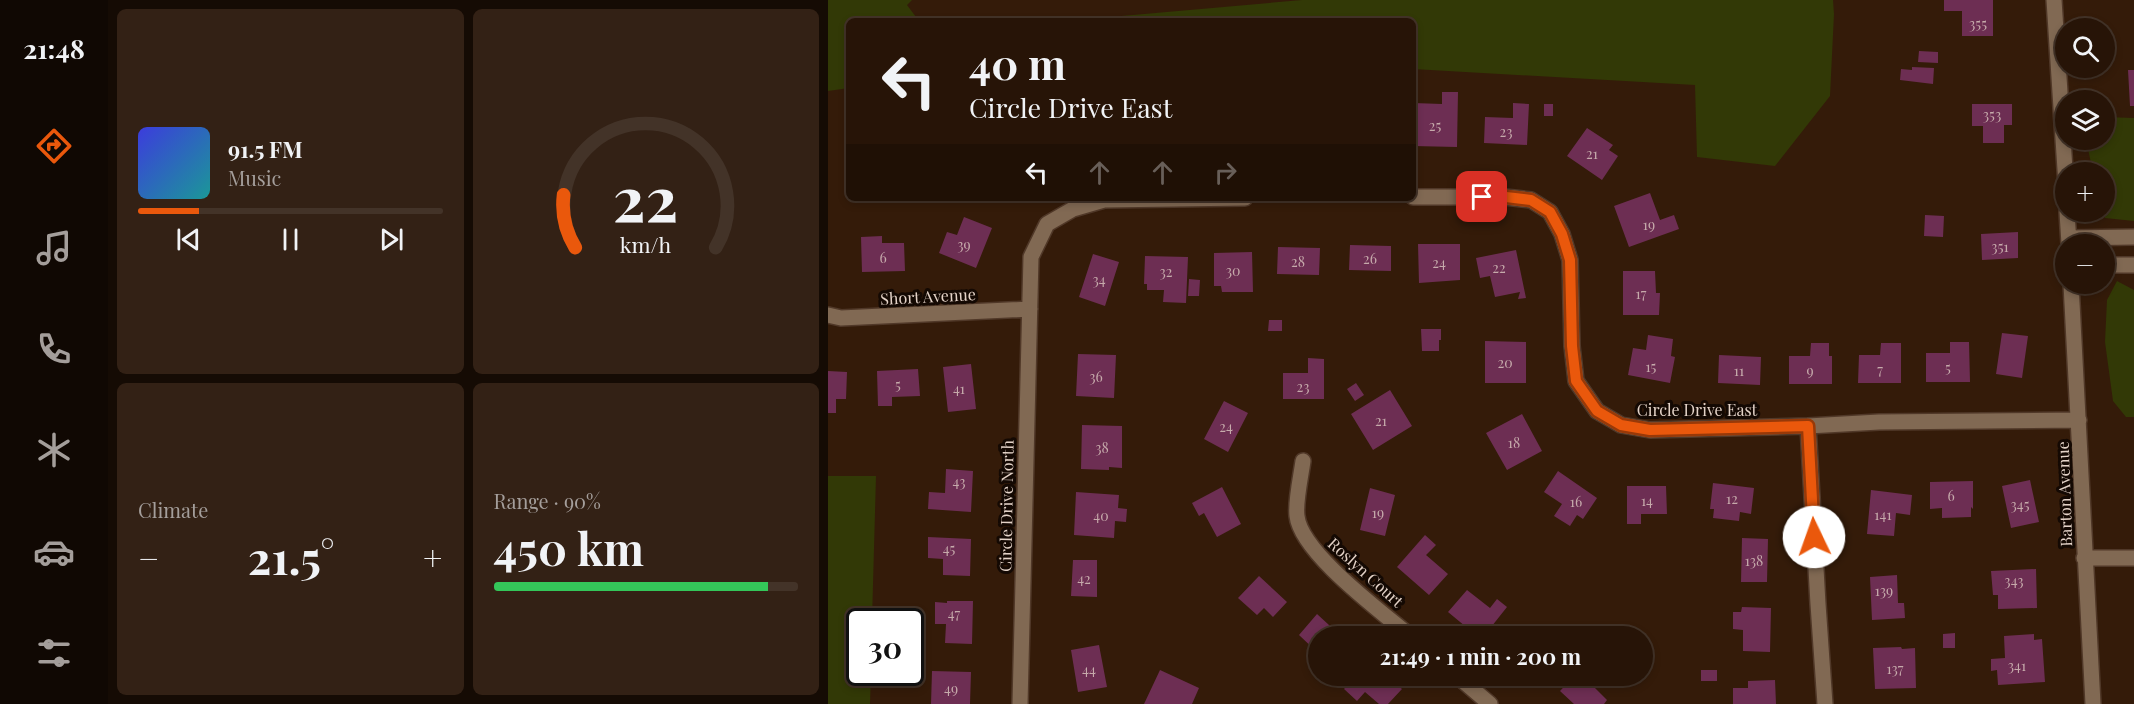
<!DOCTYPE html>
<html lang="en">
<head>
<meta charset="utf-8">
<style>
  body { margin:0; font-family:"Playfair Display",serif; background:#332115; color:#f1f3f6; height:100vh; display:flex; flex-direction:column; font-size:22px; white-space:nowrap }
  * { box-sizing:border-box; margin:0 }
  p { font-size:20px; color:#a49e9b }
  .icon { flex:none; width:33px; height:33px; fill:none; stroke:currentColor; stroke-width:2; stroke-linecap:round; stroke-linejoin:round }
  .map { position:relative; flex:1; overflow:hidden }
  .details { display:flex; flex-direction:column; gap:9px; padding:9px; background:#150b04; width:720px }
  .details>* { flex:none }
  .banner { position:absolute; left:18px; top:18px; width:570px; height:183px; border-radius:9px; box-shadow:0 3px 9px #0003,0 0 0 2px #433328; background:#271407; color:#f1f3f6; overflow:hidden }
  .fabs { position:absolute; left:1227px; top:18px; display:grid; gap:12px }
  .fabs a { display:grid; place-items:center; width:60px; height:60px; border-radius:50%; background:#271407; box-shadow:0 3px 9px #0003,0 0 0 2px #433328; font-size:30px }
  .speed { position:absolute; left:18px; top:608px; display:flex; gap:12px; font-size:30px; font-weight:700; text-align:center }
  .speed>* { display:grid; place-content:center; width:78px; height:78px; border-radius:50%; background:#271407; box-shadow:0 3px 9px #0003,0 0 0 2px #433328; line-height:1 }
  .speed .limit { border:3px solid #111; border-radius:9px; background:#fff; color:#111 }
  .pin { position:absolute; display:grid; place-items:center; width:51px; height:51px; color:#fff; margin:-26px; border-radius:12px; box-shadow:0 3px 9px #0006 }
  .me { position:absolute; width:66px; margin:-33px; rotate:357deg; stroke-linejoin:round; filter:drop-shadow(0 0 4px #0008) }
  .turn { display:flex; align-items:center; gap:21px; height:126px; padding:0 24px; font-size:27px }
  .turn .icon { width:78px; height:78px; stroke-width:2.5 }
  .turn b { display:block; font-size:42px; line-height:51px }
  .lanes { display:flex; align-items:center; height:57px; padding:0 24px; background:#0003; justify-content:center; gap:30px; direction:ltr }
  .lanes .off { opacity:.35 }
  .big { font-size:45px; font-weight:700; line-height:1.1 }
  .details .tile { flex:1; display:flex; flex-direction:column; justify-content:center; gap:9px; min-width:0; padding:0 21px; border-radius:9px; background:#332115 }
  .details .dial { align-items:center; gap:0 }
  .dial svg { height:156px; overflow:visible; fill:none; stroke:#433328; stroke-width:7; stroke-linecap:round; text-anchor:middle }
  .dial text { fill:#f1f3f6; stroke:none }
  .song { display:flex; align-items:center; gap:18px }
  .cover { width:72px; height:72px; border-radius:9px; background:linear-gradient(135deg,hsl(240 70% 55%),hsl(180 70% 35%)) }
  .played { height:6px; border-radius:3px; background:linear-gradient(90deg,#ea580c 20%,#433328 20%) }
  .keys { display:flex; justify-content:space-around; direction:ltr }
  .heat { display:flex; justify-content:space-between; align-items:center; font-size:33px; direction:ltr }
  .charge { height:9px; border-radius:4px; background:linear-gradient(90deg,#34c759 90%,#433328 0) }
  .details .tiles { flex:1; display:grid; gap:9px; grid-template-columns:repeat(2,1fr) }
  .trip { position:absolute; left:480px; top:626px; width:345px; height:60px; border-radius:30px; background:#271407; box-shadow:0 3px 9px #0003,0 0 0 2px #433328; font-weight:700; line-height:60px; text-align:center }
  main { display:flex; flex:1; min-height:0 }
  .dock { display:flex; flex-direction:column; width:108px; justify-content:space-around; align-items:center; background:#100803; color:#a49e9b }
  .dock .icon { width:42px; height:42px }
  .dock .current { color:#ea580c }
  .dock b { font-size:27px; color:#f1f3f6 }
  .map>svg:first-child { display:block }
  .green { fill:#323906 }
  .building { fill:#6d2e53 }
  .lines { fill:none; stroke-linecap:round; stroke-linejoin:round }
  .minor-casing { stroke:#503828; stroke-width:18 }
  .minor { stroke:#816953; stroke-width:15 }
  .route-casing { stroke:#983908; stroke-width:15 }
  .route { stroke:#ea580c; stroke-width:10 }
  .labels { text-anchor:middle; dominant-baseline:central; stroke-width:6; stroke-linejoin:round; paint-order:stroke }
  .number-label { font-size:14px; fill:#c6aaab }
  .street-label { font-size:16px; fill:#e4d3c8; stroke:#140903 }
</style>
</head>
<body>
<main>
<nav class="dock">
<b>21:48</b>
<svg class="icon current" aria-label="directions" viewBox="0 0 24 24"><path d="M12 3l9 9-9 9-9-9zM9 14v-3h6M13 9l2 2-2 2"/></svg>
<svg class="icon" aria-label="music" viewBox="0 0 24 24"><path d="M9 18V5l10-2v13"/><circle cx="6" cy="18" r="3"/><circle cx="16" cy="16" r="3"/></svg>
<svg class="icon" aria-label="phone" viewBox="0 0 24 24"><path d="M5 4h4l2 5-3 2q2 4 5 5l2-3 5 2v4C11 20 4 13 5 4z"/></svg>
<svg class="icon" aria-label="climate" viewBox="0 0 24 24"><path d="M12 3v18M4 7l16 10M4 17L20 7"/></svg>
<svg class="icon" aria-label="car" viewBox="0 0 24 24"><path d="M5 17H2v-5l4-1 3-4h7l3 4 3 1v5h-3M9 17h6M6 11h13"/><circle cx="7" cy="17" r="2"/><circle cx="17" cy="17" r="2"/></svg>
<svg class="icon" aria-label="filters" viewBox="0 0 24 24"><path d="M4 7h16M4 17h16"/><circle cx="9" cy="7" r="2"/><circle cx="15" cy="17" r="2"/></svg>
</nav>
<section class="details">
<div class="tiles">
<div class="tile">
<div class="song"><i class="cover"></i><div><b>91.5 FM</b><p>Music</p></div></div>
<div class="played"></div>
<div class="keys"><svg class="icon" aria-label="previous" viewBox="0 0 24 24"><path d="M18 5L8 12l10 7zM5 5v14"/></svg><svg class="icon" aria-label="pause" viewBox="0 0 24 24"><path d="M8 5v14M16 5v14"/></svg><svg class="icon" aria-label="next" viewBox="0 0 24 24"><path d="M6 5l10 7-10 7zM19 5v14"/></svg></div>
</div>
<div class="tile dial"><svg viewBox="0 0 100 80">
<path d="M14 69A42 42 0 1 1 86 69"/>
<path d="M14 69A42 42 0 0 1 8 42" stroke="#ea580c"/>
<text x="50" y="56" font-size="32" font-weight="700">22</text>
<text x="50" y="72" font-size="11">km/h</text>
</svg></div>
<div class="tile"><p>Climate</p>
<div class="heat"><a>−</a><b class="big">21.5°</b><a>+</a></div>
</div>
<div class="tile"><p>Range · 90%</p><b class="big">450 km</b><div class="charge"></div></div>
</div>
</section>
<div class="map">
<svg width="1306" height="704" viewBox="0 0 1306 704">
  <rect width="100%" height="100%" fill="#341b09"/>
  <path class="green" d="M0 0H84L79 5 91 21H101H21V88L0 91Z
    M474 0H1005L1006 14 1002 96 947 166 869 157 867 85 585 69V21H210L248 20Z
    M1277 117 1306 118V221L1277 218 1274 212H1276V172H1265L1258 140H1276Z
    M1289 281 1306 290V417H1298L1285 401 1277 342 1279 300Z
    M0 476H48L44 621H32V672H43L42 704H0Z"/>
  <path class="building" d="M1116 0H1165V36H1134V11H1116Z
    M1091 51 1110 52V63L1090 62Z
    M1084 67 1106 68 1105 84 1072 80 1073 69 1084 70Z
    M1300 70H1306V106H1302Z
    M614 92H630L629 147 585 146V103L614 104Z
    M685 103 701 104 699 145 656 143 657 117 685 118Z
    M716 104H725V116H716Z
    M1144 104H1184V125H1176V143H1155V126H1144Z
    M759 128 785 145 781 150 790 156 774 180 739 156Z
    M822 193 832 220 846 215 851 229 801 247 786 206Z
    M1097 215 1116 216 1115 237 1096 236Z
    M136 217 164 228 148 268 111 253 119 232 129 235Z
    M1190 232V258L1154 260 1153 234Z
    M54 236V243H76L77 271 34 272 33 237Z
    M590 244H632V280L591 283Z
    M522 245 563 246V271L521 270Z
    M450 247 492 248 491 275 449 274Z
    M688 250 698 298 690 299 692 292 667 297 662 276 652 278 648 258Z
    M424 252 425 292H394L393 286H386V253Z
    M265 254 291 262 277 306 251 297Z
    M317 256 360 257 358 303 335 302 336 290H319V284H316Z
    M795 271H827L828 293H832L831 315H795Z
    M361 279 372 280 371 296H360Z
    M441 320H454V331H440Z
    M593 329H613V340H611V351H594Z
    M1174 333 1200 336 1194 378 1168 374Z
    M820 335 845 339 843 356 847 357 842 383 800 375 805 348 818 350Z
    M657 341 698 342V383H657Z
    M1122 342H1141L1142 382H1098V353H1122Z
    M983 343H1001V356H1004V384H961V356H982Z
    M1053 343H1073V383H1030L1031 355H1052Z
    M250 354 288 355 286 398 248 396Z
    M891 355 933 357 932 385 890 383Z
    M480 358 496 359V399H455V373H480Z
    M143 364 148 409 120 412 115 367Z
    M90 369 92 396 64 397V406H50L49 371Z
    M0 371 19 372 18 399H8V413H0Z
    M528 383 536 395 527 401 519 389Z
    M562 390 584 426 545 450 523 414Z
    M396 401 420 413 400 452 376 439Z
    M694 414 714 451 679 470 658 433Z
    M254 425 294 426V468L281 467V470L253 469Z
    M118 469 145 471 143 512 100 509 101 492 117 493Z
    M730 471 769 498 755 519 749 515 742 526 726 516 734 504 716 492Z
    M1202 480 1211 522 1183 528 1174 486Z
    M1145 481V509L1143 507V517L1114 518V508L1102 509V482Z
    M885 483 926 488 923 514 912 512 911 521 885 518 886 509H882Z
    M799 486H838L839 514H813V524H799Z
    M394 487 413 524 389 537 376 513 371 516 364 503Z
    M542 488 567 495 557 536 532 530Z
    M1043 490 1084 495 1082 515 1068 513 1066 536 1039 534Z
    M248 492 291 495 290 508 299 509 298 522 287 521 286 538 246 535Z
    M597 535 608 545 598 555 620 574 601 595 569 567Z
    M100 537 143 539 142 576 115 575V559L100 558Z
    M914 538 940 539 939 582H913Z
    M245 560H269V597L243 596Z
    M1208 569 1209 608 1170 609V595H1165L1163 571Z
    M1069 575 1070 603H1076L1077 618 1044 620 1042 577Z
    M431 576 459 602 445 617 436 608 429 615 410 598Z
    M639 590 662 608 669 599 679 607 656 636H649L620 612Z
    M119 601H145L144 644 117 643 118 624H107V602L119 603Z
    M914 607 943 608 942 652 915 651V630L905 629V612H913Z
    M489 614 513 636H490V653L471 635Z
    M695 625 706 636H685Z
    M1127 633V648H1115V634Z
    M1206 634V640L1214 639 1217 682 1170 685 1169 670 1163 671V659L1177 658 1176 636Z
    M271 645 279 687 250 692 243 650Z
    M1073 647 1074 649 1087 648 1088 688 1047 689 1045 648Z
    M332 670 371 688 364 704H316Z
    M873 670H889V681H873Z
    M104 671 143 672 142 704H103Z
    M528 675H558L574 689 560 704H551L537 692 529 701 516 689Z
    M747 675H754L779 700 776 704H746L732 691Z
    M947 680 948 704H905V688H920V681Z"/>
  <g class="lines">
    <defs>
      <path id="minor" d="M1226 0 1238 185
        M585 197H677L703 200 722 212 734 234 742 260 744 346 748 381 769 411 793 425 822 430 980 426 1051 422 1251 420
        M1239 212 1241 244
        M1241 238 1306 237
        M1276 265H1306
        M1243 284 1265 704
        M0 315 13 318 202 309
        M980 426 990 604 997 704
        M475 461C473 476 467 502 469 516 473 553 554 612 582 636
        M1256 558H1306
        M628 675 662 704
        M192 704 203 257 219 224 245 209 276 200 417 198"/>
    </defs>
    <use href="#minor" class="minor-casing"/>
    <use href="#minor" class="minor"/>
  </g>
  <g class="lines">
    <defs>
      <path id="route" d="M654 197H678L703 200 722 212 734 234 742 260 744 346 748 381 769 411 793 425 822 430 980 426 986 537"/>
    </defs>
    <use href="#route" class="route-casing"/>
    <use href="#route" class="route"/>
  </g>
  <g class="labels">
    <g class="number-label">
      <text x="1150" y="23">355</text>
      <text x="1164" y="114">353</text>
      <text x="607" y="125">25</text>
      <text x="678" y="131">23</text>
      <text x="764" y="153">21</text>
      <text x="821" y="224">19</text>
      <text x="136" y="244">39</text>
      <text x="1172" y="246">351</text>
      <text x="55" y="257">6</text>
      <text x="542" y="258">26</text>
      <text x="470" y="261">28</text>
      <text x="611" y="262">24</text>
      <text x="671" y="267">22</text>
      <text x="405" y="270">30</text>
      <text x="338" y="271">32</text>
      <text x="271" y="279">34</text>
      <text x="813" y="293">17</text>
      <text x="677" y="362">20</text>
      <text x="823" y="366">15</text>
      <text x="1120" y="367">5</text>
      <text x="1052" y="369">7</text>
      <text x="911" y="370">11</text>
      <text x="982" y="370">9</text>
      <text x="268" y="376">36</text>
      <text x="70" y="384">5</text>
      <text x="475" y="386">23</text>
      <text x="131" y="388">41</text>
      <text x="553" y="420">21</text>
      <text x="398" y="426">24</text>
      <text x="686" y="442">18</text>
      <text x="274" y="447">38</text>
      <text x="131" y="481">43</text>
      <text x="1123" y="495">6</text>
      <text x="904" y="498">12</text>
      <text x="819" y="500">14</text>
      <text x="748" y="501">16</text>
      <text x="1192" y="504">345</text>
      <text x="550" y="512">19</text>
      <text x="1055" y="514">141</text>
      <text x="273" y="515">40</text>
      <text x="121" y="548">45</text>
      <text x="926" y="560">138</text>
      <text x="256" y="578">42</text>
      <text x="1186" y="580">343</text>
      <text x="1056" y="590">139</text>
      <text x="126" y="613">47</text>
      <text x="1189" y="665">341</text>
      <text x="1067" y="668">137</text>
      <text x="261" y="669">44</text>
      <text x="123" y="688">49</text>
    </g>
    <g class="street-label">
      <text transform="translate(100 296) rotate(-3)">Short Avenue</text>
      <text x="869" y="409">Circle Drive East</text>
      <text transform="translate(1236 494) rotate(-92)">Barton Avenue</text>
      <text transform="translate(178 506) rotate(-89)">Circle Drive North</text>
      <text transform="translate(538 572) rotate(42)">Roslyn Court</text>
    </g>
  </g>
</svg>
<div class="fabs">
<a><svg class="icon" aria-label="search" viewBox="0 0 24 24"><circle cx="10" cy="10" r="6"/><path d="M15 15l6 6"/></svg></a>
<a><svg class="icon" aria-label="layers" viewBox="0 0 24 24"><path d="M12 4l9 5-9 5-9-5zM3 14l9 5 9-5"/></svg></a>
<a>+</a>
<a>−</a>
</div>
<div class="speed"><div class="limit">30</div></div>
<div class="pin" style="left:654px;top:197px;background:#d93025"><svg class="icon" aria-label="arrive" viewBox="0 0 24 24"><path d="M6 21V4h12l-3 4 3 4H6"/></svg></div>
<svg class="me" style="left:986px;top:537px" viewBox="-20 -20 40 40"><circle r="19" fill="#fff"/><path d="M0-13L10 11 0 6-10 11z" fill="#ea580c"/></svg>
<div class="trip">21:49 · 1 min · 200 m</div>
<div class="banner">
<div class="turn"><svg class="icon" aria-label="left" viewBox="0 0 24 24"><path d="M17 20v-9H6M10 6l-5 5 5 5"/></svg><div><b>40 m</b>Circle Drive East</div></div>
<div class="lanes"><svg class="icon" aria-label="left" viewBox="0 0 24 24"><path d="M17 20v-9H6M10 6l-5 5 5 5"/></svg><svg class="icon off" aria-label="ahead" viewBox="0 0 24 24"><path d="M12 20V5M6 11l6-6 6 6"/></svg><svg class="icon off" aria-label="ahead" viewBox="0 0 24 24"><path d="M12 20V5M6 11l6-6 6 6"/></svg><svg class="icon off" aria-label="right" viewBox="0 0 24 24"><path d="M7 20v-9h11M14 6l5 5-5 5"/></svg></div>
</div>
</div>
</main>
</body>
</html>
